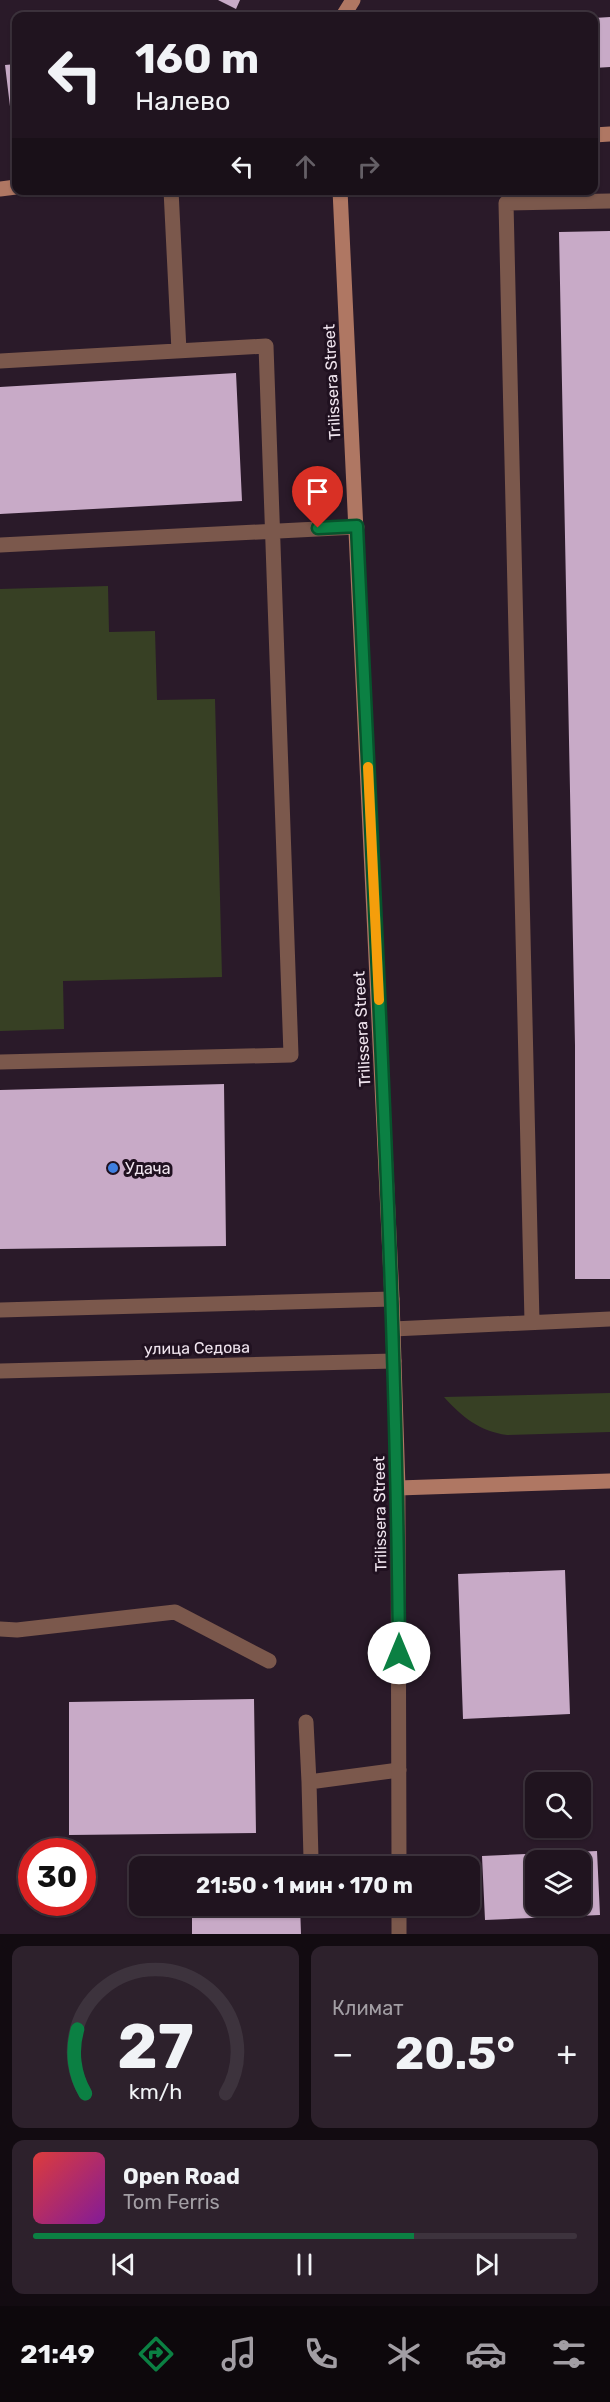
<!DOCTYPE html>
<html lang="ru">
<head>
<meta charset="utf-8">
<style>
  body { margin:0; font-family:Rubik,sans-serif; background:#2d212c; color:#f1f3f6; height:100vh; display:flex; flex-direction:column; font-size:22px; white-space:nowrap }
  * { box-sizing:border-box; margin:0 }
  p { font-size:20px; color:#a29ea4 }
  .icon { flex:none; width:33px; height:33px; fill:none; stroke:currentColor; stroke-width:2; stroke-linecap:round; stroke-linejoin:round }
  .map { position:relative; height:1934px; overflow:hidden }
  .drawer { display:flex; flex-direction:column; gap:12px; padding:12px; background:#120b11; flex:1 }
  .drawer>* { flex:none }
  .guide { position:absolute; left:12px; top:12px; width:586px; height:183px; border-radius:12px; box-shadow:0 2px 4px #0004,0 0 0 2px #3d333d; background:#20141f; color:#f1f3f6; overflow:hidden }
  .buttons { position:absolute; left:525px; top:1772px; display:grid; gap:12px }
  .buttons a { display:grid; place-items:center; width:66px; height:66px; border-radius:12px; background:#20141f; box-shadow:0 2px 4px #0004,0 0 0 2px #3d333d; font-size:30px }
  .speed { position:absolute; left:18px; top:1838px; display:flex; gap:12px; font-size:30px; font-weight:700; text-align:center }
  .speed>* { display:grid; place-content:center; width:78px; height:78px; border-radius:50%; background:#20141f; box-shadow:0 2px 4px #0004,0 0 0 2px #3d333d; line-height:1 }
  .speed .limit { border:9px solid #d22; background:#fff; color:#111 }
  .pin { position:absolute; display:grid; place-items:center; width:51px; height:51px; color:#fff; margin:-62px -26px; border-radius:50% 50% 50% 0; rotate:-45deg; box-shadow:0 0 6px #0007 }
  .pin .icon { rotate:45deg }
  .me { position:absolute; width:66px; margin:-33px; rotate:0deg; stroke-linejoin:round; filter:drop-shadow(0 0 4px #0008) }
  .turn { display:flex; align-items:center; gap:21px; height:126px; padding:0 24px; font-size:27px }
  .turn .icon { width:78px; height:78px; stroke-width:2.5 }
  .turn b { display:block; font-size:42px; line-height:51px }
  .lanes { display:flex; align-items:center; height:57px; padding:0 24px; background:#0003; justify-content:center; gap:30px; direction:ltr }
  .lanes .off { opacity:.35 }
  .big { font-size:45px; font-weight:700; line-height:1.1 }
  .drawer .tile { flex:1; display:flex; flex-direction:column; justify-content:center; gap:9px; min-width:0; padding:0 21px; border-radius:12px; background:#2d212c }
  .drawer .dial { align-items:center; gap:0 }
  .dial svg { height:156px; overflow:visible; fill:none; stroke:#3d333d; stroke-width:7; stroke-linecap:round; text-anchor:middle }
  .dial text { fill:#f1f3f6; stroke:none }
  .song { display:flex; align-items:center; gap:18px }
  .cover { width:72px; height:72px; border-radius:9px; background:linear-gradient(135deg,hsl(0 70% 55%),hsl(290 70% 35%)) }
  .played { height:6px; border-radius:3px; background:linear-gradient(90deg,#0b8043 70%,#3d333d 70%) }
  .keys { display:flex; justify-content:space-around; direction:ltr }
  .heat { display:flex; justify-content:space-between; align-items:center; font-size:33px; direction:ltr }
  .drawer .tiles { flex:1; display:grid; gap:12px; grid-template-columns:1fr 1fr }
  .tile:last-child { grid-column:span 2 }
  .trip { position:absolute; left:129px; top:1856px; width:351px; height:60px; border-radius:12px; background:#20141f; box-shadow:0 2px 4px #0004,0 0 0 2px #3d333d; font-weight:700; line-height:60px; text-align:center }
  .menu { display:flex; height:96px; justify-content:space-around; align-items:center; background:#0d080c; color:#a29ea4 }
  .menu .icon { width:42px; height:42px }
  .menu .active { color:#0b8043 }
  .menu b { font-size:27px; color:#f1f3f6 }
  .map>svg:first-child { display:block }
  .green { fill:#374024 }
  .building { fill:#c8aac7; fill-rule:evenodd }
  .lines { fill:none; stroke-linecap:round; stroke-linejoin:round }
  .lane { stroke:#7b584c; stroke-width:15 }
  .street { stroke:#7b584c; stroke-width:15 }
  .secondary { stroke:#af7763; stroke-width:15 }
  .route-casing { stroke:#07532c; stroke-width:15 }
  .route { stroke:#0b8043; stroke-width:10 }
  .slow { stroke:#f59e0b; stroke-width:10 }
  .shop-dot { fill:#3f7fe0; stroke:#201120; stroke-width:2 }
  .labels { text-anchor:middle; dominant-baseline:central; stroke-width:6; stroke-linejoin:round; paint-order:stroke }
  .street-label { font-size:16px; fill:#f0e5ef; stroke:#201120 }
  .poi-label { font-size:16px; fill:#f0e5ef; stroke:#201120; text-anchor:start }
</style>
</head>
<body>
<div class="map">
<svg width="610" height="1934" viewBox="0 0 610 1934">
  <rect width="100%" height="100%" fill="#2a1a29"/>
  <path class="green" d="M108 586 109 632 155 631 157 700 215 699 222 977 63 981 64 1029 0 1031V589Z
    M610 1393V1432L507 1435C479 1431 462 1417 444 1397Z"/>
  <path class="building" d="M218 0H240L236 9Z
    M610 17V67L594 68V18Z
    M16 64V123H12L5 65Z
    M610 231V1279H575V1045L559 232Z
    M236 373 242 501 0 514V387Z
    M224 1084 226 1246 0 1249V1090Z
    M565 1570 570 1714 463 1719 458 1574Z
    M254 1699 256 1833 69 1835V1702Z
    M597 1851 600 1915 485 1920 482 1856ZM536 1860H580V1905H536Z
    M192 1905H300L301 1934H192Z"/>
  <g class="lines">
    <path class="lane" d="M171 190 179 351
      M0 361 266 346 291 1055 0 1062
      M0 545 357 527
      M0 1310 392 1299
      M532 1322 506 203 610 201
      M393 1329 610 1319
      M0 1629 17 1630 175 1612 269 1661
      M306 1722 309 1782
      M311 1859 309 1782 399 1770"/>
    <path class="street" d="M0 1371 394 1361
      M398 1488 399 1866
      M399 1905V1934"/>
    <path class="secondary" d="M343 16 353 0
      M594 135 610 134
      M0 189 16 187
      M340 190 392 1299 398 1488 610 1481"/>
  </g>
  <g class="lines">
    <defs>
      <path id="route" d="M318 528 357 526C374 902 396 1277 399 1653"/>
    </defs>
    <use href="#route" class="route-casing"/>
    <use href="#route" class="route"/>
    <path class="slow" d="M368 767 379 1000"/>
  </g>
  <circle class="shop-dot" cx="113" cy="1168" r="6"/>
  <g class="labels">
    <g class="street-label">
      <text transform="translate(332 382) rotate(-93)">Trilissera Street</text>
      <text transform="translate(362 1029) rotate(-93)">Trilissera Street</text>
      <text transform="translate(197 1348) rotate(-1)">улица Седова</text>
      <text transform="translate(380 1514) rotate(-91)">Trilissera Street</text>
    </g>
    <g class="poi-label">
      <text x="125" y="1168">Удача</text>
    </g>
  </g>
</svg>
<div class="buttons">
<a><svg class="icon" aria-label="search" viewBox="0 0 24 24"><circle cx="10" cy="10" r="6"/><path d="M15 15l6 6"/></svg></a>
<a><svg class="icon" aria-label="layers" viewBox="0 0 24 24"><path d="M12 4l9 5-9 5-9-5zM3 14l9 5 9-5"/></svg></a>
</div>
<div class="speed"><div class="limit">30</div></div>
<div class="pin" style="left:318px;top:528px;background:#d93025"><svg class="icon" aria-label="arrive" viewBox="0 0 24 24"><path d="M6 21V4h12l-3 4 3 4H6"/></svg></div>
<svg class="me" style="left:399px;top:1653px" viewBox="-20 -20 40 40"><circle r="19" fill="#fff"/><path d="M0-13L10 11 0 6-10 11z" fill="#0b8043"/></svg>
<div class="trip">21:50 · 1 мин · 170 m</div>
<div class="guide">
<div class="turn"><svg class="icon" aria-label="left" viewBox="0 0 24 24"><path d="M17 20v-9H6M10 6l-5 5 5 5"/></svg><div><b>160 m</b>Налево</div></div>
<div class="lanes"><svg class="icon" aria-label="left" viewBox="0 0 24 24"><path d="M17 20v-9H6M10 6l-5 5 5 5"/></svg><svg class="icon off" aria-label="ahead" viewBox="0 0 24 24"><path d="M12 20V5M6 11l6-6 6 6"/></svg><svg class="icon off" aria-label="right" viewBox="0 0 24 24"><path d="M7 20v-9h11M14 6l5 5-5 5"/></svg></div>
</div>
</div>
<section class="drawer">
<div class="tiles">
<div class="tile dial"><svg viewBox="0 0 100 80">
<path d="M14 69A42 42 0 1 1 86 69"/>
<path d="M14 69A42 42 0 0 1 10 36" stroke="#0b8043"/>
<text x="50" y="56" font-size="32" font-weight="700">27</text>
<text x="50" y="72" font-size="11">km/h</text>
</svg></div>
<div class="tile"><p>Климат</p>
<div class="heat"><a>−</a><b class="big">20.5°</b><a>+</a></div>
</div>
<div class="tile">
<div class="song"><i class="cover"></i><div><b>Open Road</b><p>Tom Ferris</p></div></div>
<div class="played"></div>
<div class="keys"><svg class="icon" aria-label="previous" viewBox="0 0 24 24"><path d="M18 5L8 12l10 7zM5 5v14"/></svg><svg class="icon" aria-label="pause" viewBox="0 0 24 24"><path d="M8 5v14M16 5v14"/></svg><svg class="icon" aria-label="next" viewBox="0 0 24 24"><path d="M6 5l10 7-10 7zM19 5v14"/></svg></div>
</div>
</div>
</section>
<nav class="menu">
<b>21:49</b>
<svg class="icon active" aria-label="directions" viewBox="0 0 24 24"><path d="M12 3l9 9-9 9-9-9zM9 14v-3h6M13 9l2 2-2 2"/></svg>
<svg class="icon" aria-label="music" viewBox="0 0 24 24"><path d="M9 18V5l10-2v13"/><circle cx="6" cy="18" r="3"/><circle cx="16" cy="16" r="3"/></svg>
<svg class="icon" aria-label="phone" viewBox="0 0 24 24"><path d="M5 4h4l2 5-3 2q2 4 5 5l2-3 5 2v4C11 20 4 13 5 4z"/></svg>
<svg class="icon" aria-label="climate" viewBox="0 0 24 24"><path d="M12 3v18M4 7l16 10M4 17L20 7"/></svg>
<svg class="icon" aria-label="car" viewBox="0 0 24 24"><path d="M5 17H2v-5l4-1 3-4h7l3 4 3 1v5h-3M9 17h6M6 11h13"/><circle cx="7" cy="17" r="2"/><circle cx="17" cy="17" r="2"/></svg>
<svg class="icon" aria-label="filters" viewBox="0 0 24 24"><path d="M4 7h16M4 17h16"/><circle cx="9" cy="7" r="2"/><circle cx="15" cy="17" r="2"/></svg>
</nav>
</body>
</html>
